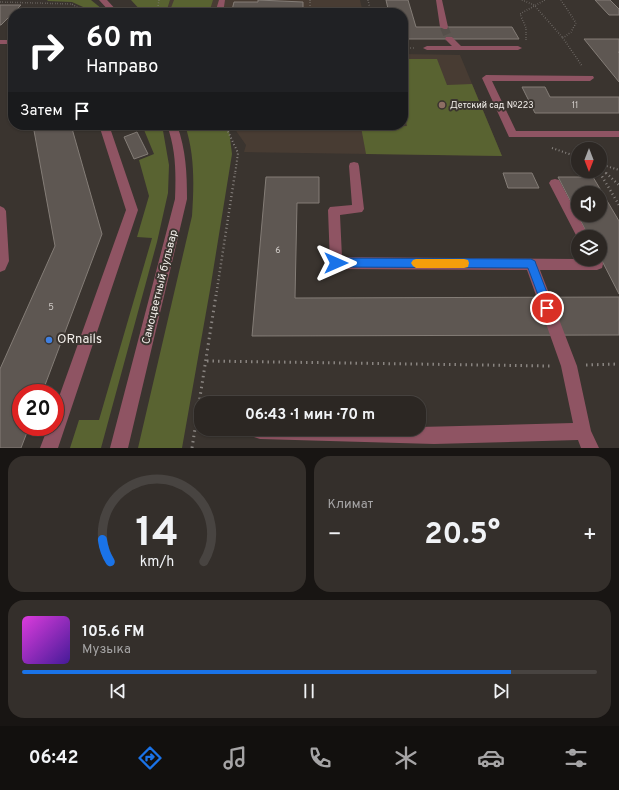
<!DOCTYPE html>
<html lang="ru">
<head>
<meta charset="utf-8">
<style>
  body { margin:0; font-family:Overpass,sans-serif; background:#342f2b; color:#f1f3f6; height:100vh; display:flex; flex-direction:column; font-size:15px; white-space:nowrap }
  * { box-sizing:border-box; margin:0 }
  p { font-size:13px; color:#a6a5a6 }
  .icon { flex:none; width:22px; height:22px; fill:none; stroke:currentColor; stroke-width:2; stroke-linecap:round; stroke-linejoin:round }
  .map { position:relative; height:448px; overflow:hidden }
  .drawer { display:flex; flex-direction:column; gap:8px; padding:8px; background:#181513; flex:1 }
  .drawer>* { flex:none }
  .hud { position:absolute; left:8px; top:8px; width:400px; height:122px; border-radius:16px; box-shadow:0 1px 3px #0004,0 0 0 1px #484441; background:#202124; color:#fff; overflow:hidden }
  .needle { width:26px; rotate:180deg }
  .fabs { position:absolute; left:571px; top:142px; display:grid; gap:8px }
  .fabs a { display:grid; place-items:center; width:36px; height:36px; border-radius:50%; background:#2c2723; box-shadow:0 1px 3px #0004,0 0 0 1px #484441; font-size:20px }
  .speed { position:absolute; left:12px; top:384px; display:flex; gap:8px; font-size:20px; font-weight:700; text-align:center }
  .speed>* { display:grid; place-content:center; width:52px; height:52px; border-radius:50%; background:#2c2723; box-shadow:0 1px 3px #0004,0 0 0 1px #484441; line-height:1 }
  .speed .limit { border:6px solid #d22; background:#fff; color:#111 }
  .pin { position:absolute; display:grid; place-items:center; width:34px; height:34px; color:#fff; margin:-17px; border:2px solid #fff; border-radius:50%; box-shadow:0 1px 4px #0007 }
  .me { position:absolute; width:44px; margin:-22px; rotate:90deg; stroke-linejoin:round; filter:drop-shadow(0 0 3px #0008) }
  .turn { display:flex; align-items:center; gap:14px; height:84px; padding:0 12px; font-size:18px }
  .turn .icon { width:52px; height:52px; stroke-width:2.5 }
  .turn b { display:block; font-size:28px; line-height:34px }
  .then { display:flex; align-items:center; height:38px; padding:0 12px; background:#0003; gap:8px; font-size:15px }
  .big { font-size:30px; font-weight:700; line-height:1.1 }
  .drawer .card { flex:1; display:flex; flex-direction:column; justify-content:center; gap:6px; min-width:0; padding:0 14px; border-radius:16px; background:#342f2b }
  .drawer .dial { align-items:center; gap:0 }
  .dial svg { height:104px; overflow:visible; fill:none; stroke:#484441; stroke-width:7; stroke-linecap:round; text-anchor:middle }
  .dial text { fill:#f1f3f6; stroke:none }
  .song { display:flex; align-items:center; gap:12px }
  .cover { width:48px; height:48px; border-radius:6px; background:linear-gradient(135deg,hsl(300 70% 55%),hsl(260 70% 35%)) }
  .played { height:4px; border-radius:2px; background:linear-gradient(90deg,#1a73e8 85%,#484441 85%) }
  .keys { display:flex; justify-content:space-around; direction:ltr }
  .heat { display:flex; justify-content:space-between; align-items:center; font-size:22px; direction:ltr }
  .drawer .tiles { flex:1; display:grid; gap:8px; grid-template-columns:1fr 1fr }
  .card:last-child { grid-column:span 2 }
  .trip { position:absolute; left:194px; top:396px; width:232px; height:40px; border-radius:16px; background:#2c2723; box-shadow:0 1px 3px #0004,0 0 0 1px #484441; font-weight:700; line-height:40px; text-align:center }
  .tabs { display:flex; height:64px; justify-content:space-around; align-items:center; background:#12100e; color:#a6a5a6 }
  .tabs .icon { width:28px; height:28px }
  .tabs .active { color:#1a73e8 }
  .tabs b { font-size:18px; color:#f1f3f6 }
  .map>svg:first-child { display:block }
  .built { fill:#483c33 }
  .green { fill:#596331 }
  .building { fill:#5e5752; stroke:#847d77; fill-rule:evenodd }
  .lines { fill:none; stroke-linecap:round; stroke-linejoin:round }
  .minor-tunnel { stroke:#56504b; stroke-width:8; stroke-dasharray:8 4; stroke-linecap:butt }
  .path-far3 { stroke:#898480; stroke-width:1.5; stroke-dasharray:0.5 2; stroke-linecap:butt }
  .path-far2 { stroke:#898480; stroke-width:2; stroke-dasharray:1 2.5; stroke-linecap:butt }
  .path-far1 { stroke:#898480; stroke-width:2.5; stroke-dasharray:1 3; stroke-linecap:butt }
  .path { stroke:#898480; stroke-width:3; stroke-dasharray:1.5 4; stroke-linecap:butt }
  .minor { fill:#8f5463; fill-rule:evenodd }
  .route { fill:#1a73e8; stroke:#114b97 }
  .slow { fill:#f59e0b }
  .education-dot { fill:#8d6e63; stroke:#3a342f; stroke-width:1.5 }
  .shop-dot { fill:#3f7fe0; stroke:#3a342f; stroke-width:1.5 }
  .labels { text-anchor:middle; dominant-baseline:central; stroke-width:4; stroke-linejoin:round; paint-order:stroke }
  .far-poi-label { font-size:9px; fill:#f3efeb; stroke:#3a342f; text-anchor:start }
  .number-label { font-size:9px; fill:#cec9c5 }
  .street-label { font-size:11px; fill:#f3efeb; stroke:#3a342f }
  .near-poi-label { font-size:13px; fill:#f3efeb; stroke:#3a342f; text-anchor:start }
</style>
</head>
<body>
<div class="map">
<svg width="619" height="448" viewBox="0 0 619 448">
  <rect width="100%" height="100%" fill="#3a342f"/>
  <path class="built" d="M170 0H360L363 13H166Z
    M403 54 460 55 502 156 244 152 246 145 232 125H403Z"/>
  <path class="green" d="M48 0H91L107 13H91L92 11 72 2 47 1Z
    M131 0H170L166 13H143Z
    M174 0H213L209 13H169Z
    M403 59H437L447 85 472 84 502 156 366 154 361 127 407 126 403 111Z
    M142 125H162L169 165 168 193 157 242 101 448H70L79 420H99L152 238 137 237 149 196 139 160 154 154Z
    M185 125H224L229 130 232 154 210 290 182 448H138L192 216C194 185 195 155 185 125Z"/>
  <path class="building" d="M258 0 303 2V10H278V13H256V10H232L234 2H258Z
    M386 0H408L416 27H512L519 39H403V13H389Z
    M595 0H610L619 9V15H609Z
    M0 5H21L1 25H0Z
    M584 39H619V52H618L619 53V82Z
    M522 87H545L550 97H619V113H535Z
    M33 125H71L102 234 42 393H21V427H29L21 448H0V369L55 246Z
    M324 125H354V127H324Z
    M137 132 148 154 134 159 124 137Z
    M503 173H532L539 188H508Z
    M266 177H319V203H297L295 298 619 297V335L252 336Z
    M558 177H593L619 221V294L600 257V237H589ZM578 193H600V215H578Z"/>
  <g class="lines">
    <path class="minor-tunnel" d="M444 27 449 39"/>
    <path class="path-far3" d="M310 0V13
      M368 0 371 13
      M522 0 534 5 563 38
      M561 0 576 23 571 32 563 38 582 66
      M0 2 72 4 86 13
      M127 8 133 13
      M157 13 159 0
      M526 40V28L520 14 545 0
      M403 48H415"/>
    <path class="path-far2" d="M225 125 238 153 235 174
      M552 148 578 157
      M600 164 619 170
      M600 168 607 174
      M599 171 601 174"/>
    <path class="path-far1" d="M600 173 619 205
      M606 173 619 185
      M216 296 235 173"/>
    <path class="path" d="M207 361 551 366
      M586 365 619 364
      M192 448 216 295"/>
    <path class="minor" d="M99 0H107L119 13H111Z
      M219 0H225L223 13H215Z
      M436 0H442L448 27 447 29H444L440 27Z
      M446 37H452L461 46H518L522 48 518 50H427L423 48 427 46H452L445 39Z
      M0 40H8L9 42 8 44H0Z
      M486 75 593 76 594 78 590 81H492L516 131H619V137H509L482 78Z
      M99 125H109L138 210 58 448H40L48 427H55V408L126 210Z
      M167 125H177C186 150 187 173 187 199L128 448H110L175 199C176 173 176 150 167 125Z
      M354 162 358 163 359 166 364 209 362 212 340 215 342 257 578 259H600V257L603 264 602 268 597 270H540L577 366 591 431 599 448H581L578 440 434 444 260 439 254 437 252 431V429H419V427L573 423 561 366 527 270 336 269 331 267 330 263 328 210 330 207 352 205 349 166 350 163Z
      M555 179 559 180 589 237H578V239L549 183 551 180Z
      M0 206 4 208 6 211 9 261 5 270 0 272Z"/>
  </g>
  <path class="route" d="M336 258 531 259 535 261 536 264 553 308 551 311 547 313 544 311 528 268 336 267 333 266 331 263 333 260Z"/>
  <path class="slow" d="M416 259H464L468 260 469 263 468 267 464 268H416L413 266 411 263 413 260Z"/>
  <circle class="education-dot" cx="442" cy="105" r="4"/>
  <circle class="shop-dot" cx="49" cy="340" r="4"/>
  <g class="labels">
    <g class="far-poi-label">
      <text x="450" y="105">Детский сад №223</text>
    </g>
    <g class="number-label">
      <text x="575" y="105">11</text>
      <text x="278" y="250">6</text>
      <text x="51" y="307">5</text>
    </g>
    <g class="street-label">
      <text transform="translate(160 287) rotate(-76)">Самоцветный бульвар</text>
    </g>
    <g class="near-poi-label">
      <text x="57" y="340">ORnails</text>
    </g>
  </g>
</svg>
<div class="fabs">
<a><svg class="needle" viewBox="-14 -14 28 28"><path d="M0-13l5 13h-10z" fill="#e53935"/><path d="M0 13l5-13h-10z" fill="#a6a5a6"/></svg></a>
<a><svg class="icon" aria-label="sound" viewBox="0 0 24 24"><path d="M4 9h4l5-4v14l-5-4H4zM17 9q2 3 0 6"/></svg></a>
<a><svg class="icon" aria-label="layers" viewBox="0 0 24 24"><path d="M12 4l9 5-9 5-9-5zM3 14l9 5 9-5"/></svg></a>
</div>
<div class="speed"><div class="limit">20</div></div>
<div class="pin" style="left:547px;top:308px;background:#d93025"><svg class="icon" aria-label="arrive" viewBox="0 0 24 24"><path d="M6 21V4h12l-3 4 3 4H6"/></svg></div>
<svg class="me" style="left:336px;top:263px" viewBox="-20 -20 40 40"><path d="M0-17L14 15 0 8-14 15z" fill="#1a73e8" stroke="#fff" stroke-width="4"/></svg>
<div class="trip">06:43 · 1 мин · 70 m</div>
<div class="hud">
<div class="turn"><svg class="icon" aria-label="right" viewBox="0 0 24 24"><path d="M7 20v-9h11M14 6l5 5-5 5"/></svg><div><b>60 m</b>Направо</div></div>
<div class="then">Затем<svg class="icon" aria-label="arrive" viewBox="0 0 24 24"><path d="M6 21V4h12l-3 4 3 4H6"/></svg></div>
</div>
</div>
<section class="drawer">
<div class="tiles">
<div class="card dial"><svg viewBox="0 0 100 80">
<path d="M14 69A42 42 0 1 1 86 69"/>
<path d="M14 69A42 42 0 0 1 8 52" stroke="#1a73e8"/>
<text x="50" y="56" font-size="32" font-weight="700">14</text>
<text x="50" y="72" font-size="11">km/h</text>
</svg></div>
<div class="card"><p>Климат</p>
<div class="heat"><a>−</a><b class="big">20.5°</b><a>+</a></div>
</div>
<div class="card">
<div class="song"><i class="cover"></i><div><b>105.6 FM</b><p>Музыка</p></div></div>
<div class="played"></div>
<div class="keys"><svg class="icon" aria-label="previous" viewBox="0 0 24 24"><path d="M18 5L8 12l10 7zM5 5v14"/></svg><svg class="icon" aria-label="pause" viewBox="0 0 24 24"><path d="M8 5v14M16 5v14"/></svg><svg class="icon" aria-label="next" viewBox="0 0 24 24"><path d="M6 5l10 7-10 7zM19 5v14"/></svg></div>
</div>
</div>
</section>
<nav class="tabs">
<b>06:42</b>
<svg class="icon active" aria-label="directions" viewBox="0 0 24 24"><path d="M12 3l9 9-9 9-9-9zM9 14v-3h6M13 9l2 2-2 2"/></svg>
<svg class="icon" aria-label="music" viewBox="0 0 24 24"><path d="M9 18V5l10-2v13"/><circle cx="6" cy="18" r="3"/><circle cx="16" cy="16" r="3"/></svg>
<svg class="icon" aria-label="phone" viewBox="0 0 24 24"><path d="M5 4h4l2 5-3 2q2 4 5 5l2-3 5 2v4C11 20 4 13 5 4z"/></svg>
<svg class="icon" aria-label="climate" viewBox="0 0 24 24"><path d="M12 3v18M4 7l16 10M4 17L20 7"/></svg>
<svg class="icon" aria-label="car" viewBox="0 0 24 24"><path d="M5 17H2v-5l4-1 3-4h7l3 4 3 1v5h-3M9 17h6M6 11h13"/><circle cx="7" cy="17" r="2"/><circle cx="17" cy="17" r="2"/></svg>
<svg class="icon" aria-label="filters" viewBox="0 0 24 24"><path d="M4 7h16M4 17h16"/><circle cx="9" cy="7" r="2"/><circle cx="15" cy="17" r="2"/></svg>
</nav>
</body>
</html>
